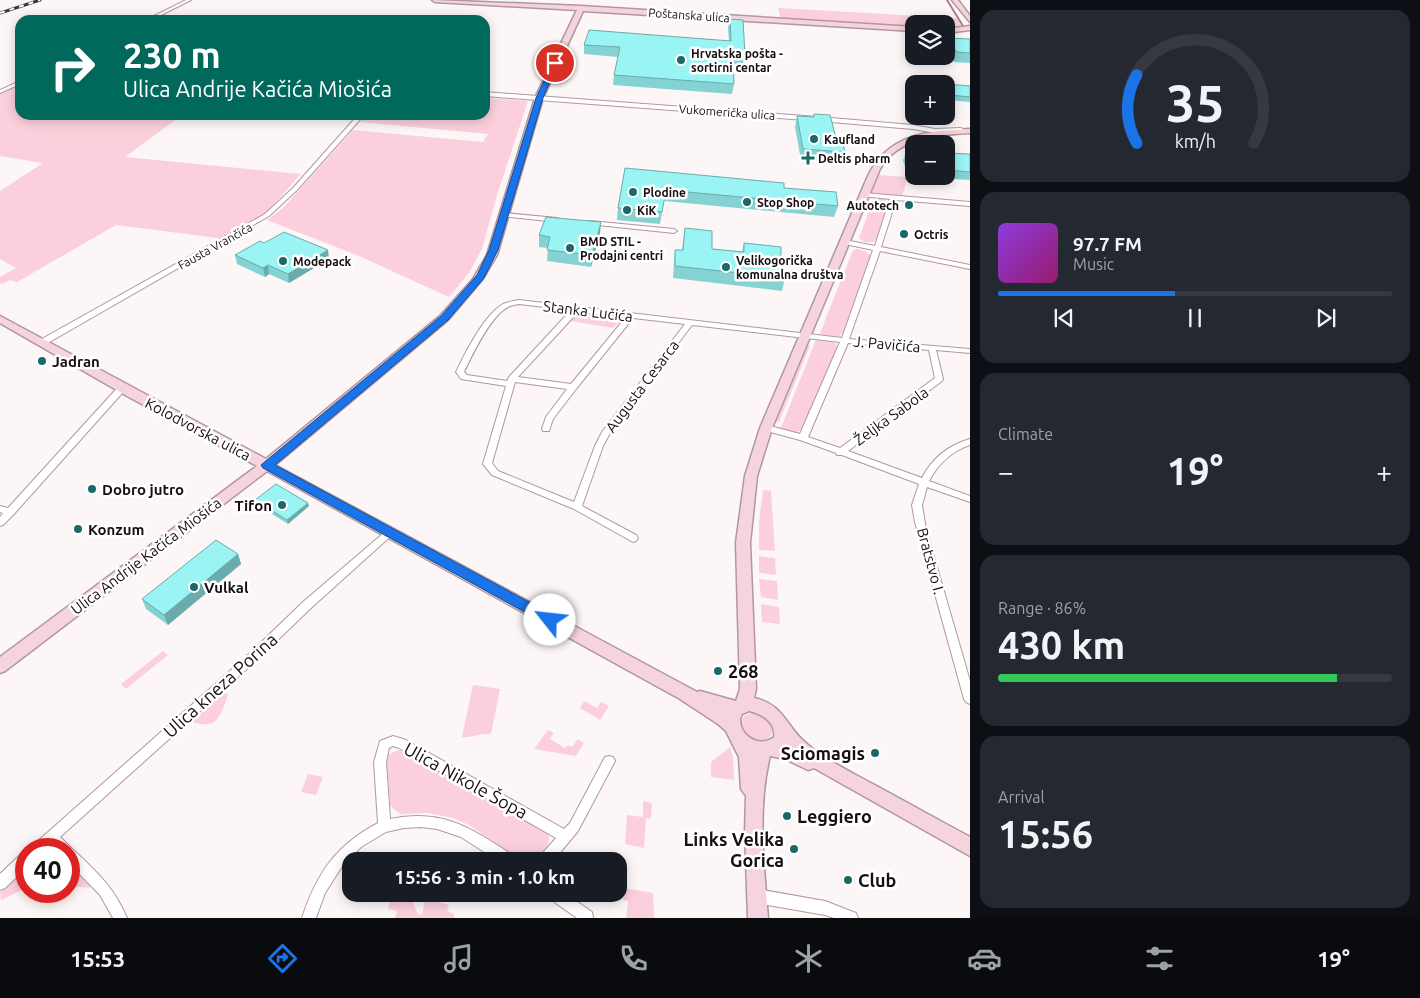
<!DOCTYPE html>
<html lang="en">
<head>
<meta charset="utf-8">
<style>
  body { margin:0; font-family:Ubuntu,sans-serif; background:#242831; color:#f1f3f6; height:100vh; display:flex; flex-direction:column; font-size:19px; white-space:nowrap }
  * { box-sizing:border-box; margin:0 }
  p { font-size:16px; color:#9ea1a6 }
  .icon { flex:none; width:28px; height:28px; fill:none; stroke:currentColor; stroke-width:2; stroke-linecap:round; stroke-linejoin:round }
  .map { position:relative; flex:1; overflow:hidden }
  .details { display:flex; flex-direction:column; gap:10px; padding:10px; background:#0d0f14; width:450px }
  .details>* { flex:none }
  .hud { position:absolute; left:15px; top:15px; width:475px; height:105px; border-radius:15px; box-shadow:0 2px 12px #0003; background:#00695c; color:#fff; overflow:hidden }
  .controls { position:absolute; left:905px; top:15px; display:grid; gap:10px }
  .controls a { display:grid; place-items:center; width:50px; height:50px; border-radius:10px; background:#171b24; box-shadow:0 2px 12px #0003; font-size:25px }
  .speed { position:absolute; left:15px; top:838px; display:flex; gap:10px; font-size:25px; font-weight:700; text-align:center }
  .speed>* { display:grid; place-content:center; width:65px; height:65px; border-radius:50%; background:#171b24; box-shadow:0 2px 12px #0003; line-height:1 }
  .speed .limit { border:8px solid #d22; background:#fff; color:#111 }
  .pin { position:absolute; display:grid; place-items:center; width:42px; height:42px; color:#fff; margin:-21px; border:2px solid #fff; border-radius:50%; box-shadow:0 1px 5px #0007 }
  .me { position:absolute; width:55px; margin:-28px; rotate:299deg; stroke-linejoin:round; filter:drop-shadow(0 0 4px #0008) }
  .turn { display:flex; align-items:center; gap:18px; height:105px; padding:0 25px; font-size:22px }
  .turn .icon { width:65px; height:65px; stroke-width:2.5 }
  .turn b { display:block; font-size:35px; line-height:42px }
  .big { font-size:38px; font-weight:700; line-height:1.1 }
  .details .card { flex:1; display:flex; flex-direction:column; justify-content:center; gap:8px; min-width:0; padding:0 18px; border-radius:15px; background:#242831 }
  .details .dial { align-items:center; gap:0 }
  .dial svg { height:130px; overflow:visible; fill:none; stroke:#363941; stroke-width:7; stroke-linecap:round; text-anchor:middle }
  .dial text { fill:#f1f3f6; stroke:none }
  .song { display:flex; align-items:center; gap:15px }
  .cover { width:60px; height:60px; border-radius:8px; background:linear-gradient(135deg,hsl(270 70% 55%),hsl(320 70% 35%)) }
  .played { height:5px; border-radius:2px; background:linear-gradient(90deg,#1a73e8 45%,#363941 45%) }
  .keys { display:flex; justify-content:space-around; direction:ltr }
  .heat { display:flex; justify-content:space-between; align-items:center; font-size:28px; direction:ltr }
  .charge { height:8px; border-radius:4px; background:linear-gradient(90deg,#34c759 86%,#363941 0) }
  .trip { position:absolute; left:342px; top:852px; width:285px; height:50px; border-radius:15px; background:#171b24; box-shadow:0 2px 12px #0003; font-weight:700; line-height:50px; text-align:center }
  .menu { display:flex; height:80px; justify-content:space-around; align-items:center; background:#090b0e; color:#9ea1a6 }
  .menu .icon { width:35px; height:35px }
  .menu .selected { color:#1a73e8 }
  .menu b { font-size:22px; color:#f1f3f6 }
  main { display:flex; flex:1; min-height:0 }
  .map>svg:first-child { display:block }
  .green { fill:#fbd0dc }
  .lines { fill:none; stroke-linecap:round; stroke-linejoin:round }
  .stream { stroke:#b27e8e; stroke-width:2 }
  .street-casing { stroke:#b1979e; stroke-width:2 }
  .secondary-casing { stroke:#b1979e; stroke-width:3 }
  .street { fill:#fff; fill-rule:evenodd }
  .secondary { fill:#f5d4df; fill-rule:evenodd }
  .rail-casing { stroke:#3d3437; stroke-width:3 }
  .rail { stroke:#fff; stroke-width:2; stroke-dasharray:5; stroke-linecap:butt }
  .wall { fill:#84d2d2 }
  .shaded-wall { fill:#6cabab }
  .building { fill:#9af4f4; stroke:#6cabab }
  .route { fill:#1a73e8; stroke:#114b97 }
  .poi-dot { fill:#1b6869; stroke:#fff; stroke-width:2 }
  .labels { text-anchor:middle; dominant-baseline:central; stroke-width:5; stroke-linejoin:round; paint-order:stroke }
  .far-street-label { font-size:12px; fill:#170e11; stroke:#fff }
  .far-poi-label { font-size:12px; font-weight:bold; fill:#170e11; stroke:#fff; text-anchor:start }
  .street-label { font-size:15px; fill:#170e11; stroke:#fff }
  .poi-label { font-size:15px; font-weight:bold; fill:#170e11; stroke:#fff; text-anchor:start }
  .near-poi-label { font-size:18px; font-weight:bold; fill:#170e11; stroke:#fff; text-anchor:start }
  .near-street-label { font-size:18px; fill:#170e11; stroke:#fff }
</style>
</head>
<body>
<main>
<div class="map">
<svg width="970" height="918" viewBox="0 0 970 918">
  <rect width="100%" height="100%" fill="#fcf6f7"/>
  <path class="green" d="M778 8 956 18 962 27 946 29V24H914V27L781 20Z
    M20 84V115H182L125 157 301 174 266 213 225 239 116 225 17 282 10 280 2 284 0 283V277L16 268 0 259V191L43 163 0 156V94Z
    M485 98 528 101 497 195 482 249 469 273 449 297 359 256 267 220 283 208 353 130 483 142 488 134 360 122 366 115H485Z
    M879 175 908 177 902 197 871 194Z
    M874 198 884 199 889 203 876 240 874 242H864L859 238Z
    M857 249 865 251 870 255V258L843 333 838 337 822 335 820 333 853 250Z
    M577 315H593L623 319 613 328 571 321Z
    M816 340 835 343 838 348 803 429 795 433 780 430Z
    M807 344 810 346 779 422 775 421Z
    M763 490 771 491 775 551 759 550V523Z
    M759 556 775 558 776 575 759 573Z
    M759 579 777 581 778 600 761 597Z
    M761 604 779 607 780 624 762 622Z
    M163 651 168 655 126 689 121 684Z
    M473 685 500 689 491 734C480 733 473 738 462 737Z
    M224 692 228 695C220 717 218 730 191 722Z
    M584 701 597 708 601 702 609 706 600 720 580 708Z
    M753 713C764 714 774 722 772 734L766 741C745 744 728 717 753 713Z
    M548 730 554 733 550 739 565 748 568 745 572 747 578 739 584 743 576 756 534 749Z
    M730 747 733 757 734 780 711 777V762Z
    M399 750 409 754 547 832C553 844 544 851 537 860L522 861 469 825 453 818 428 813 400 814 390 806 387 761 389 754Z
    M308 774 323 777 316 795 301 792Z
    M643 801 652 803 651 819 646 818 644 848 625 844 627 815 643 817Z
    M69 863 91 888 69 886Z
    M26 867V888L1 900 0 892Z
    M624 888 653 893 654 918H626L628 901 623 900Z
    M392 894H409L418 914 422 915 426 897H435L434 901 449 905 447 911 454 914V918H395L397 911 388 909Z"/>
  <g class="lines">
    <path class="stream" d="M947 0 963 26 961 28"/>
    <defs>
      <path id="street" d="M186 0H191L151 20H146Z
        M20 81V84L0 93V90Z
        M485 92 831 118 913 125 935 129 961 128 964 130 961 132 935 133 913 129 831 122 485 96Z
        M358 115H364L297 190 269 216 46 344H40L39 342 40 340 265 214 293 188Z
        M864 193 970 202V206L896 200 881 247 970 265V269L880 251 849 339 970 349V353L936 350 943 379 942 381 848 451 922 478C932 458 949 445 970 439V445C952 451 938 464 929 481L970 496V502L927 487 922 505 926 529 970 681V704L966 702 964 699 915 522 912 505 919 484 842 455H837L836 453 800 440 763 430 762 428 766 425 800 434 840 342 692 325 610 433 603 446 582 506 636 535 638 538 636 541 633 542 574 509 492 475 483 464 506 386 461 379 456 372C465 353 483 318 500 306 505 302 513 301 519 300L842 338 873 250 845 244 842 242 845 240 875 246 890 199 862 196V194ZM519 304 571 310 509 377 507 381 467 375 464 372C472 355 491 315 508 307 511 305 515 305 519 304ZM578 312 626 317 571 384 518 377ZM633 318 685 324 602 432 595 446 574 502 498 471 492 463 515 382 567 389 546 417 542 429 543 431H549L553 419 576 389ZM848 343 929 350 935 378 840 448 808 437Z
        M504 213 557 218 560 220 557 222 502 216 501 215Z
        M590 221 674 229 677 231 674 233 588 224V222Z
        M122 385 125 386 126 388 125 390 14 514 3 525 0 526V517L3 513 0 512V506L8 508 119 386Z
        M389 529 392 531 394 533 392 535 311 608 257 660 60 837C87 864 111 880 127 918H113L100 895 69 863V849H54L51 846 48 849H32L33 845 47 833 249 654 303 602 386 531Z
        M393 736 406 740 564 829 570 823 605 757 609 756 613 757 615 761 578 831 553 861H539L540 856 556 838 399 748 393 746 389 748 386 762 390 819C443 808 471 828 514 856L515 861H498L461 837 437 829 421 827 404 828 386 832 361 847 341 868 325 893 316 918H302C317 873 335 846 378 823L374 762 380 741Z
        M26 853V868L5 888 0 890V874L21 854Z
        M757 889 825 901 856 913 858 918H834L825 915 757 903 752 901 750 896 752 891Z
        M548 894H566L592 912 593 918H577L550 899Z"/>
      <path id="secondary" d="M432 0 581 6 914 27V31L583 11 543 98 497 255 482 280 448 320 275 465 697 692 700 691 736 701 740 689 736 543 745 476 760 428 867 178C887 134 927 131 970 129V133C938 135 898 137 880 169L772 428 757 476 750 543 756 689 754 698C784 704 786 727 807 744 824 759 849 771 869 782 903 800 936 819 970 837V856L814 768 808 770 785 759 770 756C757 809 764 865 768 918H748L745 833 746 796 741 789 739 757 726 731 718 724 680 699 267 471 5 671 0 673V657L257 466 127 396 0 323V316L266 459 440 316 473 279 487 255 535 98 577 10 435 2ZM749 711C762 714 776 722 774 737 760 748 740 737 740 719L742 714Z
        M952 0H958L970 16V22Z
        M970 26V30L946 33V29Z"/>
    </defs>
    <use href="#street" class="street-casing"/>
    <use href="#secondary" class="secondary-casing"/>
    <use href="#street" class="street"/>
    <use href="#secondary" class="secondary"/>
    <defs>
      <path id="rail" d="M0 13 40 0"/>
    </defs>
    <use href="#rail" class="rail-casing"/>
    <use href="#rail" class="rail"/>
  </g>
  <path class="wall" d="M730 19 745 55 743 65 733 64 734 84 732 94 613 85 614 75 618 57 584 54V45L729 41 728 28Z
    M946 38 970 39V63L954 62 946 52Z
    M946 84 970 86V102L948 100 946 97Z
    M814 114 836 138 845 152 842 163 801 160 795 127 797 116 813 117Z
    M914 150V176H909L903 161 906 152Z
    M946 153 970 154V180L914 176H946Z
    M625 168 784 188 838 206 834 217 664 201 660 224 617 220 618 208Z
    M685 228 712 249 742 252 744 243 781 262 785 278 782 291 673 278 674 262 675 250H682Z
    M600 234 591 267 547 261 548 248 539 247V235Z
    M264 243 329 259 289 283 269 274 265 277 237 264 235 255Z
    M255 500 309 506 288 524 256 504Z
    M238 554 241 564 168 625 146 609 142 599Z"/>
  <path class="shaded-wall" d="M601 222 600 234 591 267 592 255Z
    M328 250 329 259 289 283 288 274Z
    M268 265 269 274 265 277 263 268Z
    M308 503 309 506 288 524 287 520Z
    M238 554 241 564 168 625 164 615Z"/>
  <path class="building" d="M197 17 237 20H193Z
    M730 19 743 20 745 55 733 54 734 84 614 75 620 47 584 45 589 30 731 41Z
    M946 38 970 39V53L957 52Z
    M946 84 970 86V97L950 95 946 89Z
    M814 114 830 115 836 138 842 139 845 152 803 149 797 116 814 117Z
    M912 150H914V168L912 167 906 152Z
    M946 153 970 154V172L946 170Z
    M625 168 784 183V188L836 192 838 206 666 190 662 212 618 208Z
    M546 217 601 222 592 255 547 250 550 237 539 235Z
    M685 228 712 231V249L744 252V243L781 247V262H784L785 278 675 266V250H683Z
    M284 232 328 250 288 274 268 265 263 268 235 255 260 241 264 243Z
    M276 484 308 503 287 520 255 500Z
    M216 540 238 554 164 615 142 599Z"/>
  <path class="route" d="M555 61 558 63 543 98 498 250 484 278 448 320 275 465 555 616 557 620 555 624 550 626 263 468 261 465 441 316 477 275 489 250 536 98 552 63Z"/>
  <g class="poi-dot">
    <circle cx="681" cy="60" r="5"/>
    <circle cx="814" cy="139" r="5"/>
    <path d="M805.5 150.5h5v5h5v5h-5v5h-5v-5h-5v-5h5z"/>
    <circle cx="633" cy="192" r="5"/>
    <circle cx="747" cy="202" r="5"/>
    <circle cx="909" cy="205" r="5"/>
    <circle cx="627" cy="210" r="5"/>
    <circle cx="904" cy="234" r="5"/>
    <circle cx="570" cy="248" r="5"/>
    <circle cx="283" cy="261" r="5"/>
    <circle cx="726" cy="267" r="5"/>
    <circle cx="42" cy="361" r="5"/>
    <circle cx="92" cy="489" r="5"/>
    <circle cx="282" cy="505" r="5"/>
    <circle cx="78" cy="529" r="5"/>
    <circle cx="194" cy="587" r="5"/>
    <circle cx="718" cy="671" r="5"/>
    <circle cx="875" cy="753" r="5"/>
    <circle cx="787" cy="816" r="5"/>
    <circle cx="794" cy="849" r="5"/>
    <circle cx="848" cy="880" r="5"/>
  </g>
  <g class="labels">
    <g class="far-street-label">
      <text transform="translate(689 15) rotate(4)">Poštanska ulica</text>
      <text transform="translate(727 112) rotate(4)">Vukomerička ulica</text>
      <text transform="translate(215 246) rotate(-29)">Fausta Vrančića</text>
    </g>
    <g class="far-poi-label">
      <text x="691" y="53">Hrvatska pošta -<tspan x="691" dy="14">sortirni centar</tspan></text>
      <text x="824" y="139">Kaufland</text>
      <text x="818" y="158">Deltis pharm</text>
      <text x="643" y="192">Plodine</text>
      <text x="757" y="202">Stop Shop</text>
      <text x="899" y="205" text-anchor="end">Autotech</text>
      <text x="637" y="210">KiK</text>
      <text x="914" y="234">Octris</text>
      <text x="580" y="241">BMD STIL -<tspan x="580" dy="14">Prodajni centri</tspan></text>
      <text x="736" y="260">Velikogorička<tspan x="736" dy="14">komunalna društva</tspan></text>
      <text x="293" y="261">Modepack</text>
    </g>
    <g class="street-label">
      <text transform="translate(588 311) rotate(7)">Stanka Lučića</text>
      <text transform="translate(887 344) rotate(5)">J. Pavičića</text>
      <text transform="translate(642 386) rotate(-53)">Augusta Cesarca</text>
      <text transform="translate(891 416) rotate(-36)">Željka Sabola</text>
      <text transform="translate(198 429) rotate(28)">Kolodvorska ulica</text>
      <text transform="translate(146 556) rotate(-37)">Ulica Andrije Kačića Miošića</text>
      <text transform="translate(931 561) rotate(75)">Bratstvo I.</text>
    </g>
    <g class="poi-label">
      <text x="52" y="361">Jadran</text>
      <text x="102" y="489">Dobro jutro</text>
      <text x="272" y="505" text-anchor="end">Tifon</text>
      <text x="88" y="529">Konzum</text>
      <text x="204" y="587">Vulkal</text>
    </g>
    <g class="near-poi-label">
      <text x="728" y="671">268</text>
      <text x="865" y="753" text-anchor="end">Sciomagis</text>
      <text x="797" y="816">Leggiero</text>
      <text x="784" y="839" text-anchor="end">Links Velika<tspan x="784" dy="21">Gorica</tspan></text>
      <text x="858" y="880">Club</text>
    </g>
    <g class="near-street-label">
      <text transform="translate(220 685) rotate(-42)">Ulica kneza Porina</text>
      <text transform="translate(466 780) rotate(29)">Ulica Nikole Šopa</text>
    </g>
  </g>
</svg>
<div class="controls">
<a><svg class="icon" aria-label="layers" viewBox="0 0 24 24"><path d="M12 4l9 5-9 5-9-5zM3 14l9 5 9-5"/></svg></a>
<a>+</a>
<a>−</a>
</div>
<div class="speed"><div class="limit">40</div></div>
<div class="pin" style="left:555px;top:63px;background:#d93025"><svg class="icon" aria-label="arrive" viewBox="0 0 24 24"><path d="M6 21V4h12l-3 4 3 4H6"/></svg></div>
<svg class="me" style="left:550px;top:620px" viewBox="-20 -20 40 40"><circle r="19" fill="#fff"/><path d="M0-13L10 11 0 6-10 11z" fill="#1a73e8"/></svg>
<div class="trip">15:56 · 3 min · 1.0 km</div>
<div class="hud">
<div class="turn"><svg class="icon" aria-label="right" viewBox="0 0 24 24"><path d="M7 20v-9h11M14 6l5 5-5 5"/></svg><div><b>230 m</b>Ulica Andrije Kačića Miošića</div></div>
</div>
</div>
<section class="details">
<div class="card dial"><svg viewBox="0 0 100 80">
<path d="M14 69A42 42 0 1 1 86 69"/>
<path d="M14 69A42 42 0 0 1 14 27" stroke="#1a73e8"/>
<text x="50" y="56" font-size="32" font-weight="700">35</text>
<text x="50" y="72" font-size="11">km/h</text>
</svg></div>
<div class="card">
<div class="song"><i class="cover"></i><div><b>97.7 FM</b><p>Music</p></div></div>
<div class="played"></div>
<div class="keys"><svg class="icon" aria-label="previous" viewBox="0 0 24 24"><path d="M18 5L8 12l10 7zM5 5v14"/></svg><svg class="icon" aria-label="pause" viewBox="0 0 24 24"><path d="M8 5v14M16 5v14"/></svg><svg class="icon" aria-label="next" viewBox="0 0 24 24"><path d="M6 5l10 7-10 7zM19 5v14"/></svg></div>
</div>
<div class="card"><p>Climate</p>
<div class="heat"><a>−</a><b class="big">19°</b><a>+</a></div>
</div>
<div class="card"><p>Range · 86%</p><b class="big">430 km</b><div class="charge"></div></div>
<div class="card"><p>Arrival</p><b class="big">15:56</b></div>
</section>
</main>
<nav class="menu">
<b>15:53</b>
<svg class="icon selected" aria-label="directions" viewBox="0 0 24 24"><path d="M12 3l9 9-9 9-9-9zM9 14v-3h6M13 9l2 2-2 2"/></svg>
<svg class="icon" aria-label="music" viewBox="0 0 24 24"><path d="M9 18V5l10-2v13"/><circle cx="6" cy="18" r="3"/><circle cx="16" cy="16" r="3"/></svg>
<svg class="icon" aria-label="phone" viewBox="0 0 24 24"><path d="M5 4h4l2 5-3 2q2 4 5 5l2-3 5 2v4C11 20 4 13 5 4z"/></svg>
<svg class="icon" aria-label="climate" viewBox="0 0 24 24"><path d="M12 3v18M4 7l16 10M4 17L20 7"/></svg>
<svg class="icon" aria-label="car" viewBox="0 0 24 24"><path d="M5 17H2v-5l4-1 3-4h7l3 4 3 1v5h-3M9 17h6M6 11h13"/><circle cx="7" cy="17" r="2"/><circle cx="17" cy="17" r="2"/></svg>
<svg class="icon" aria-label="filters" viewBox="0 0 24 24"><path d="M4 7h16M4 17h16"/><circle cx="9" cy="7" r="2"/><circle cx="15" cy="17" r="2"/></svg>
<b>19°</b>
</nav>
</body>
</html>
